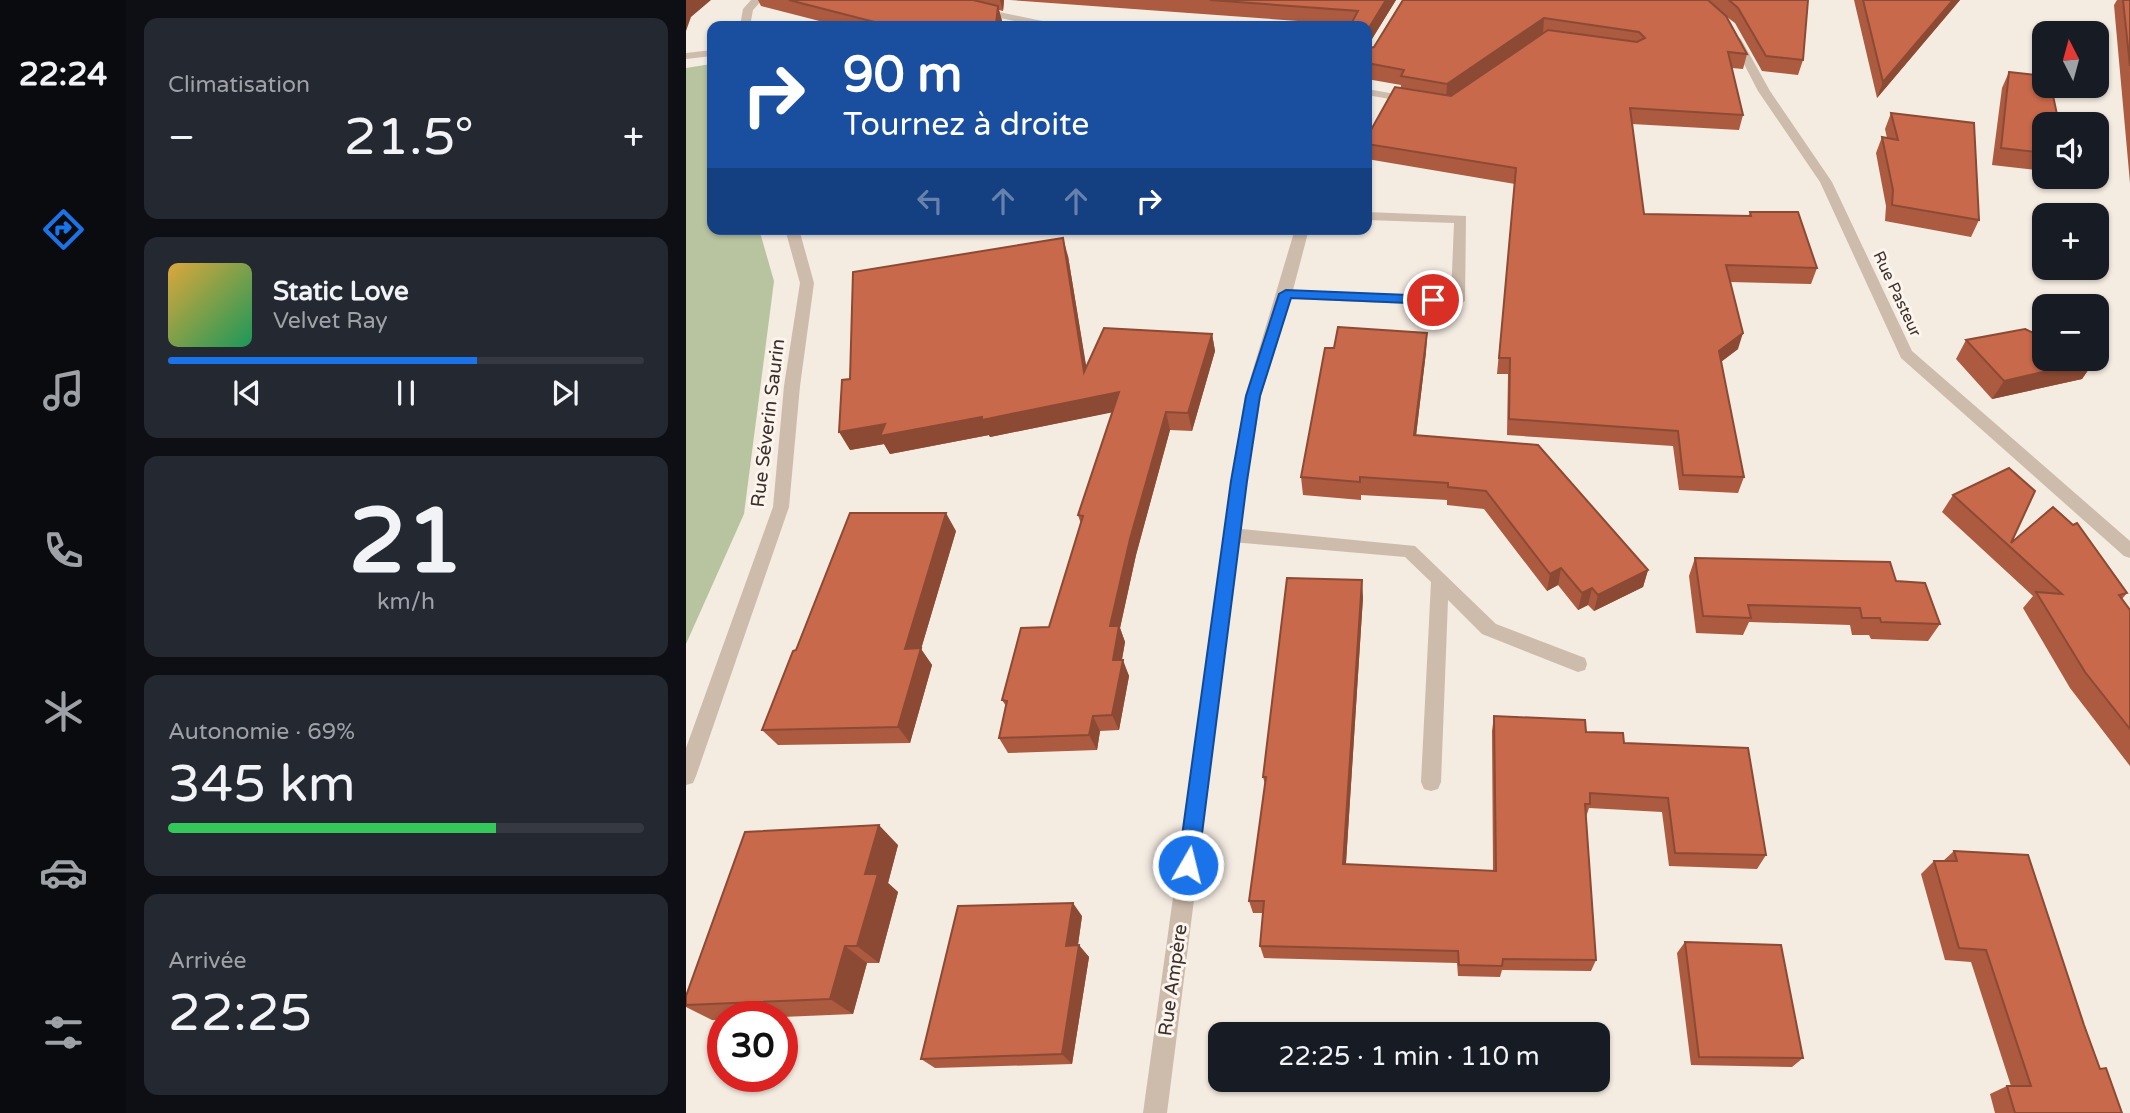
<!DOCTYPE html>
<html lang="fr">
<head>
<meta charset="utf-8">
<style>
  body { margin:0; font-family:"Varela Round",sans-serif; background:#242831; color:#f1f3f6; height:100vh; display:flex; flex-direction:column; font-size:26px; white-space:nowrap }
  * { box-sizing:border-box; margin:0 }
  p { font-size:23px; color:#9ea1a6 }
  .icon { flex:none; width:38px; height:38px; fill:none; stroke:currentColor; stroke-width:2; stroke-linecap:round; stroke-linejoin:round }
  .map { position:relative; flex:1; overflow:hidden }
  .side { display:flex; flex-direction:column; gap:18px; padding:18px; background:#0d0f14; width:560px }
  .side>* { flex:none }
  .hud { position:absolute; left:21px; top:21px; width:665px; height:214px; border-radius:14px; box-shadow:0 2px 5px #0004; background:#1a4fa0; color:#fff; overflow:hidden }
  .needle { width:46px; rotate:354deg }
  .controls { position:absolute; left:1346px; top:21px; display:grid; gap:14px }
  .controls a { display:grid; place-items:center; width:77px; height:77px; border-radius:14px; background:#171b24; box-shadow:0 2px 5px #0004; font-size:35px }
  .speed { position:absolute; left:21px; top:1001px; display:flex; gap:14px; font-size:35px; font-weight:700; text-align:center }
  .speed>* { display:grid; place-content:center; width:91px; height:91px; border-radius:50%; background:#171b24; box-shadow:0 2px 5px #0004; line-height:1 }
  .speed .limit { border:10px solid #d22; background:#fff; color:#111 }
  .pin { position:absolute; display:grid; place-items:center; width:60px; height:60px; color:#fff; margin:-30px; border:4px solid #fff; border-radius:50%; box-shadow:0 2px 7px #0007 }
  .me { position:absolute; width:77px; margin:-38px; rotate:8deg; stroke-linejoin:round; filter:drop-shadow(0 0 5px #0008) }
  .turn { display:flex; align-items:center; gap:24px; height:147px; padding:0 21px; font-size:32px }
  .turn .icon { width:91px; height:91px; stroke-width:2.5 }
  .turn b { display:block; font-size:49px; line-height:60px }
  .lanes { display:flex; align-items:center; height:66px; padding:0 21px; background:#0003; justify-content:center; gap:35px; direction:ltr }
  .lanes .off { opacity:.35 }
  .big { font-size:52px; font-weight:600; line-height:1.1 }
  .side .card { flex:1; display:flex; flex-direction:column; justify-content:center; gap:10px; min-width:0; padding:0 24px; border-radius:14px; background:#242831 }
  .side .dial { align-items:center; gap:0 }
  .dial b { font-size:91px; line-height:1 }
  .song { display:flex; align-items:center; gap:21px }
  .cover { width:84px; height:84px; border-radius:10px; background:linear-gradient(135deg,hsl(40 70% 55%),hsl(150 70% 35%)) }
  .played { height:7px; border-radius:4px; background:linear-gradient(90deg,#1a73e8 65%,#363941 65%) }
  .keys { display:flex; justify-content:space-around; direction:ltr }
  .heat { display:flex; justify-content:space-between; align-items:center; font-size:38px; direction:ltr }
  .charge { height:10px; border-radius:5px; background:linear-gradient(90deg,#34c759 69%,#363941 0) }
  .trip { position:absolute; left:522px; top:1022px; width:402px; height:70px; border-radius:14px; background:#171b24; box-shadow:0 2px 5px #0004; font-weight:600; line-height:70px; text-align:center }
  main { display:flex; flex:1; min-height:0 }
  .dock { display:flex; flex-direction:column; width:126px; justify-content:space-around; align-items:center; background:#090b0e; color:#9ea1a6 }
  .dock .icon { width:49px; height:49px }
  .dock .on { color:#1a73e8 }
  .dock b { font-size:32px; color:#f1f3f6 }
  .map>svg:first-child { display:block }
  .green { fill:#b8c4a0 }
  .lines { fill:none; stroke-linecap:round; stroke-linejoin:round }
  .service { fill:#cdbbac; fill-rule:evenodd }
  .minor { fill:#cdbbac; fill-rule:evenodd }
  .tertiary { fill:#cdbbac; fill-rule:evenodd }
  .wall { fill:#ac5a40 }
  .shaded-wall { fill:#8c4a34 }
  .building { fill:#c8694b; stroke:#8c4a34; stroke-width:2 }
  .route { fill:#1a73e8; stroke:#114b97; stroke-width:2 }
  .labels { text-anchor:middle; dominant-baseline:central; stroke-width:6; stroke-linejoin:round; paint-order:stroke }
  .far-street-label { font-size:16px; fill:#3b302b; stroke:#fbf5ee }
  .street-label { font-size:19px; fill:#3b302b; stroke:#fbf5ee }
</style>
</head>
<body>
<main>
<nav class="dock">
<b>22:24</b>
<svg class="icon on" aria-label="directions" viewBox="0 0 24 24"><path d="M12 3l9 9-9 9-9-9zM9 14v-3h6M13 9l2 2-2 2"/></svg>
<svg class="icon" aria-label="music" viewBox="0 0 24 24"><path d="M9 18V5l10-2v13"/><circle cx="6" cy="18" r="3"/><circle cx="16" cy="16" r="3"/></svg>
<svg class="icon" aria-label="phone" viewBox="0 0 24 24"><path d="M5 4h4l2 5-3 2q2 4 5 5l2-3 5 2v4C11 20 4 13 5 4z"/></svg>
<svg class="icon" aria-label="climate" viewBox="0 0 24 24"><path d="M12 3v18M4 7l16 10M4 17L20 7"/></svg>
<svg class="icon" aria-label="car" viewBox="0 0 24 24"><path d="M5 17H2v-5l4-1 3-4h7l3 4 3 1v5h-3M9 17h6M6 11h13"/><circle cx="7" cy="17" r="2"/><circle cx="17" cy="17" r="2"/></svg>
<svg class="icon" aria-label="filters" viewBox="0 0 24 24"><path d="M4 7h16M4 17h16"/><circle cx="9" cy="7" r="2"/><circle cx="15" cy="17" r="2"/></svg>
</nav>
<section class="side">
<div class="card"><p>Climatisation</p>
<div class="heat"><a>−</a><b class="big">21.5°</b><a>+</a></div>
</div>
<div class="card">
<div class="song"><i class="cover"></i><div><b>Static Love</b><p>Velvet Ray</p></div></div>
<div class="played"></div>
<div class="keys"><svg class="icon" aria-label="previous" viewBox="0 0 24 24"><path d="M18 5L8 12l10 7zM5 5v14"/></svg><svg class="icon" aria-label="pause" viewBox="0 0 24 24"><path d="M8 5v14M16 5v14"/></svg><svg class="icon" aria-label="next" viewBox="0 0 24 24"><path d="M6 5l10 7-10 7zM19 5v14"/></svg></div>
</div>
<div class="card dial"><b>21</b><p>km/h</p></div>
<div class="card"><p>Autonomie · 69%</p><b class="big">345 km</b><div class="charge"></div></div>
<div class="card"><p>Arrivée</p><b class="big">22:25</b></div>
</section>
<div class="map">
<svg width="1444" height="1113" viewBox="0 0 1444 1113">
  <rect width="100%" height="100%" fill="#f4ebe1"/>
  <path class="green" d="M25 64 26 229H73L88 281 58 514 0 644V68Z"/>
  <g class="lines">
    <path class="service" d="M546 528 729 546 810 624 899 658 901 664 899 670 892 672 796 634 762 600 755 782 752 789 745 791 738 789 735 782 745 582 719 557 546 542 540 540 537 535 540 530Z"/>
    <path class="minor" d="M294 8 366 23 371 26H352L290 13 289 11Z
      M1050 36 1055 39 1084 91 1146 182 1226 351 1444 541V558L1438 556 1215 358 1134 182 1072 91 1045 39Z
      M26 50V56L0 59V53Z
      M681 89 726 97 732 100 726 103 681 95Z
      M681 212 780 216 779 301 772 306 605 299 575 396 561 481 481 1113H457L545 481 559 396 609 229H623L607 290 765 296 768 223 681 220Z"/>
    <path class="tertiary" d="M65 0H76L67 10 64 26H54L57 9Z
      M99 229H113L128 283 114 386 103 507 10 776 7 783 0 785V748L87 507 98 386 114 283Z"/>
  </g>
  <path class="wall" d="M72 0H318L317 11 313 10 316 21V26H153L75 6Z
    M324 0H710L681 47V26Z
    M717 0H1122L1117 60 1112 75 1076 71 1049 23 1041 17 1061 54 1057 69 1046 68 1057 115 1053 130 946 124 958 214 1063 216 1064 212 1131 268 1125 284 1044 282 1052 349 1035 362 1058 477 1052 493 993 490 987 446 821 435 822 374H811L829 184 681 159V137L715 88V85L681 79V49L688 47Z
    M1168 0H1274L1191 98Z
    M1431 0H1444V183L1428 5Z
    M1323 72 1358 124V171L1306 165 1316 88Z
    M1205 113 1293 220 1285 237 1199 221 1200 206 1190 153 1196 137 1201 138 1199 129Z
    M382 256 400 367 526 334 529 351 506 431 484 430 450 555 434 628 439 642 436 660 443 676 433 730 414 731 411 750 322 753 313 738 320 706 316 700 363 627 395 524 392 515 426 412 304 437 303 435 204 454 198 444 164 450V379Z
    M741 333 740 352 730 435 962 570 957 587 908 611 902 605 892 610 872 585 861 591 798 509 761 505V500L675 495V500L617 495 615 477 648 348Z
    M1280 340 1409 360 1396 379 1306 399 1270 359Z
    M1267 495 1325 543 1441 593 1436 599 1444 610V766L1384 688 1337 608 1347 596 1256 512Z
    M270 531 235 649 246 665 224 743 92 745 76 730 110 650Z
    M1009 558 1210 581 1254 624 1242 641 1185 639 1183 635H1166L1164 625 1063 622 1057 635 1010 633 1003 576Z
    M677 597 660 864 807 871 806 731 808 716 900 732 938 743 1080 855 1071 869 983 866 976 812 903 808 900 817 910 960 905 971 816 970 814 977 772 976 771 963 578 958 574 946 577 913H567L563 901 579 784 577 777Z
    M212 845 202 883 212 892 193 963H181L167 1014 96 1017H37V1020H26L0 1007V996Z
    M1268 851 1398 1025 1414 1069 1436 1113H1309L1304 1094 1321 1086H1325L1285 962 1259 960 1235 874 1248 861H1257Z
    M396 916 392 945 403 957 386 1064 249 1068 235 1059Z
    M999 942 1117 1058 1106 1067 1005 1065 991 953Z"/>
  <path class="shaded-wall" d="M0 0H25L5 17 0 31Z
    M314 0H318L317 11Z
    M700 0H710L681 47V31Z
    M1267 0H1274L1191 98 1197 82Z
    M312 6 316 21V26H307Z
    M858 18 857 33 760 99 761 84Z
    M377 238 382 256 404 389 398 372Z
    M741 333 740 352 728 453V435Z
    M1057 333 1052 349 1028 367 1033 351Z
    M526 334 529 351 506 431 502 413Z
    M1409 360 1396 379 1306 399 1318 381Z
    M433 392 438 410 304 437 303 435 204 454 198 444 164 450 153 432 199 424 296 417Z
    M480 412 484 430 450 555 434 628 439 642 433 675 427 660 424 626 444 539Z
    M260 513 270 531 235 649 246 665 224 743 212 727 219 649Z
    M875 568 872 585 861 591 864 574Z
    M962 570 957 587 908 611 912 595Z
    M676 580 677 597 659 877 657 864Z
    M906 588 902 605 892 610 896 593Z
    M437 660 443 676 433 730 426 715Z
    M407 716 414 731 411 750 403 735Z
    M193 825 212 845 202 883 212 892 193 963 171 946 179 874Z
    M387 903 396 916 390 958 380 946Z
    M393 945 403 957 386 1064 376 1054Z
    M159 946 181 963 167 1014 144 999Z"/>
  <path class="building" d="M103 0H287L312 6 310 24 307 26H204Z
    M524 0H700L681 31V26H664L672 11Z
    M717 0H1022L1040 16 1061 54 1042 52 1057 115 944 108 958 214 1065 216 1064 212H1112L1131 268 1040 265 1057 333 1033 351 1058 477 997 475 992 431 823 419 824 358H813L830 168 681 144V137L709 87 765 96 862 30 951 42 959 38 953 32 858 18 761 84 715 76 718 70 681 63V49L688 47Z
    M1043 0H1122L1117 60 1080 56 1052 8Z
    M1177 0H1267L1197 82Z
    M1437 0H1444V66Z
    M1323 72 1358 76V86H1365L1373 124H1358V153L1315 148Z
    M1205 113 1288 123 1293 220 1206 205 1207 190 1196 137 1212 140Z
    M377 238 398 372 418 328 526 334 502 413 480 412 444 539 424 626H433L427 660H437L426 715 407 716 403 735 313 738 321 701 316 700 335 628 363 627 397 516 392 515 433 392 296 420V417L194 436 199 424 153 432 156 380 164 379 167 272Z
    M652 327 741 333 728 435 852 445 962 570 912 595 906 588 896 593 875 568 864 574 800 491 762 487V483L674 477V482L615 477 639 348H648Z
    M1339 329 1358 338V359H1406L1409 360 1318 381 1280 340Z
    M1323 468 1349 491 1325 543 1367 507 1387 525 1391 523 1441 593 1433 595 1444 610V729L1399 672 1350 592 1376 594 1267 495Z
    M164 513H260L219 649 235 648 212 727 76 730 107 651 110 650Z
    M1009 558 1204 562 1210 581 1239 583 1254 624 1195 622 1194 618H1176L1174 608 1062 605 1065 618 1017 616Z
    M601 578 676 580 657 864 810 871 808 716 899 720 900 732 937 733 938 743 1062 748 1080 855 989 853 982 798 904 793V804H899L910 960 817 959 816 966 773 965 772 951 574 946 578 901H563L580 777H577Z
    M193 825 179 874H192L171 946H159L144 999 0 1005V996L59 832Z
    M1268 851 1342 855 1398 1025 1414 1069 1420 1068 1436 1113H1329L1321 1086H1345L1300 950 1273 948 1248 861H1271Z
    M387 903 380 946 393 945 376 1054 235 1059 272 906Z
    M999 942 1095 945 1117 1058 1013 1057Z"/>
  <path class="route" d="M600 290 747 296 754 300 747 304 605 298 574 396 561 481 512 865 509 872 502 875 495 872 492 865 545 481 560 396 593 294Z"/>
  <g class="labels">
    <g class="far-street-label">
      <text transform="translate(1211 294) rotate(65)">Rue Pasteur</text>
    </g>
    <g class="street-label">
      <text transform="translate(82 423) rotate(-83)">Rue Séverin Saurin</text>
      <text transform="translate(487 980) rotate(-82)">Rue Ampère</text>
    </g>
  </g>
</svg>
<div class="controls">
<a><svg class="needle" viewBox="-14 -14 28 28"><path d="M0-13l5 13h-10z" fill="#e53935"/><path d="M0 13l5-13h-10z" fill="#9ea1a6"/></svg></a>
<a><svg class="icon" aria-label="sound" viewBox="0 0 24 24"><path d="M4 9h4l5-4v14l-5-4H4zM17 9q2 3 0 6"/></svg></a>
<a>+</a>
<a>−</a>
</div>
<div class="speed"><div class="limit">30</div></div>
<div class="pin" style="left:747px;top:300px;background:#d93025"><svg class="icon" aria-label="arrive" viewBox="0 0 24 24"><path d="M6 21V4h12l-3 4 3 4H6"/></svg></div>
<svg class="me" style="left:502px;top:865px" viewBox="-20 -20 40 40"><circle r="17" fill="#1a73e8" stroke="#fff" stroke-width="3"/><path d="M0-11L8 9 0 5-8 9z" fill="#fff"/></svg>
<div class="trip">22:25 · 1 min · 110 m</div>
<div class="hud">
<div class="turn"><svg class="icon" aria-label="right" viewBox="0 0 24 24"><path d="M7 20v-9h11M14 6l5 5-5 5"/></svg><div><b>90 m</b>Tournez à droite</div></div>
<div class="lanes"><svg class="icon off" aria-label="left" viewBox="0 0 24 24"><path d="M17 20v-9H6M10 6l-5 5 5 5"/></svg><svg class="icon off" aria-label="ahead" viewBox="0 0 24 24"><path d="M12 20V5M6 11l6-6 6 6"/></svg><svg class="icon off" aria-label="ahead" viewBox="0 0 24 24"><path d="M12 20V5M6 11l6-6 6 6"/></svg><svg class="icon" aria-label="right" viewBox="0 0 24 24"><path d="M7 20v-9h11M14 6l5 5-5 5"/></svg></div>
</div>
</div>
</main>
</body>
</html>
